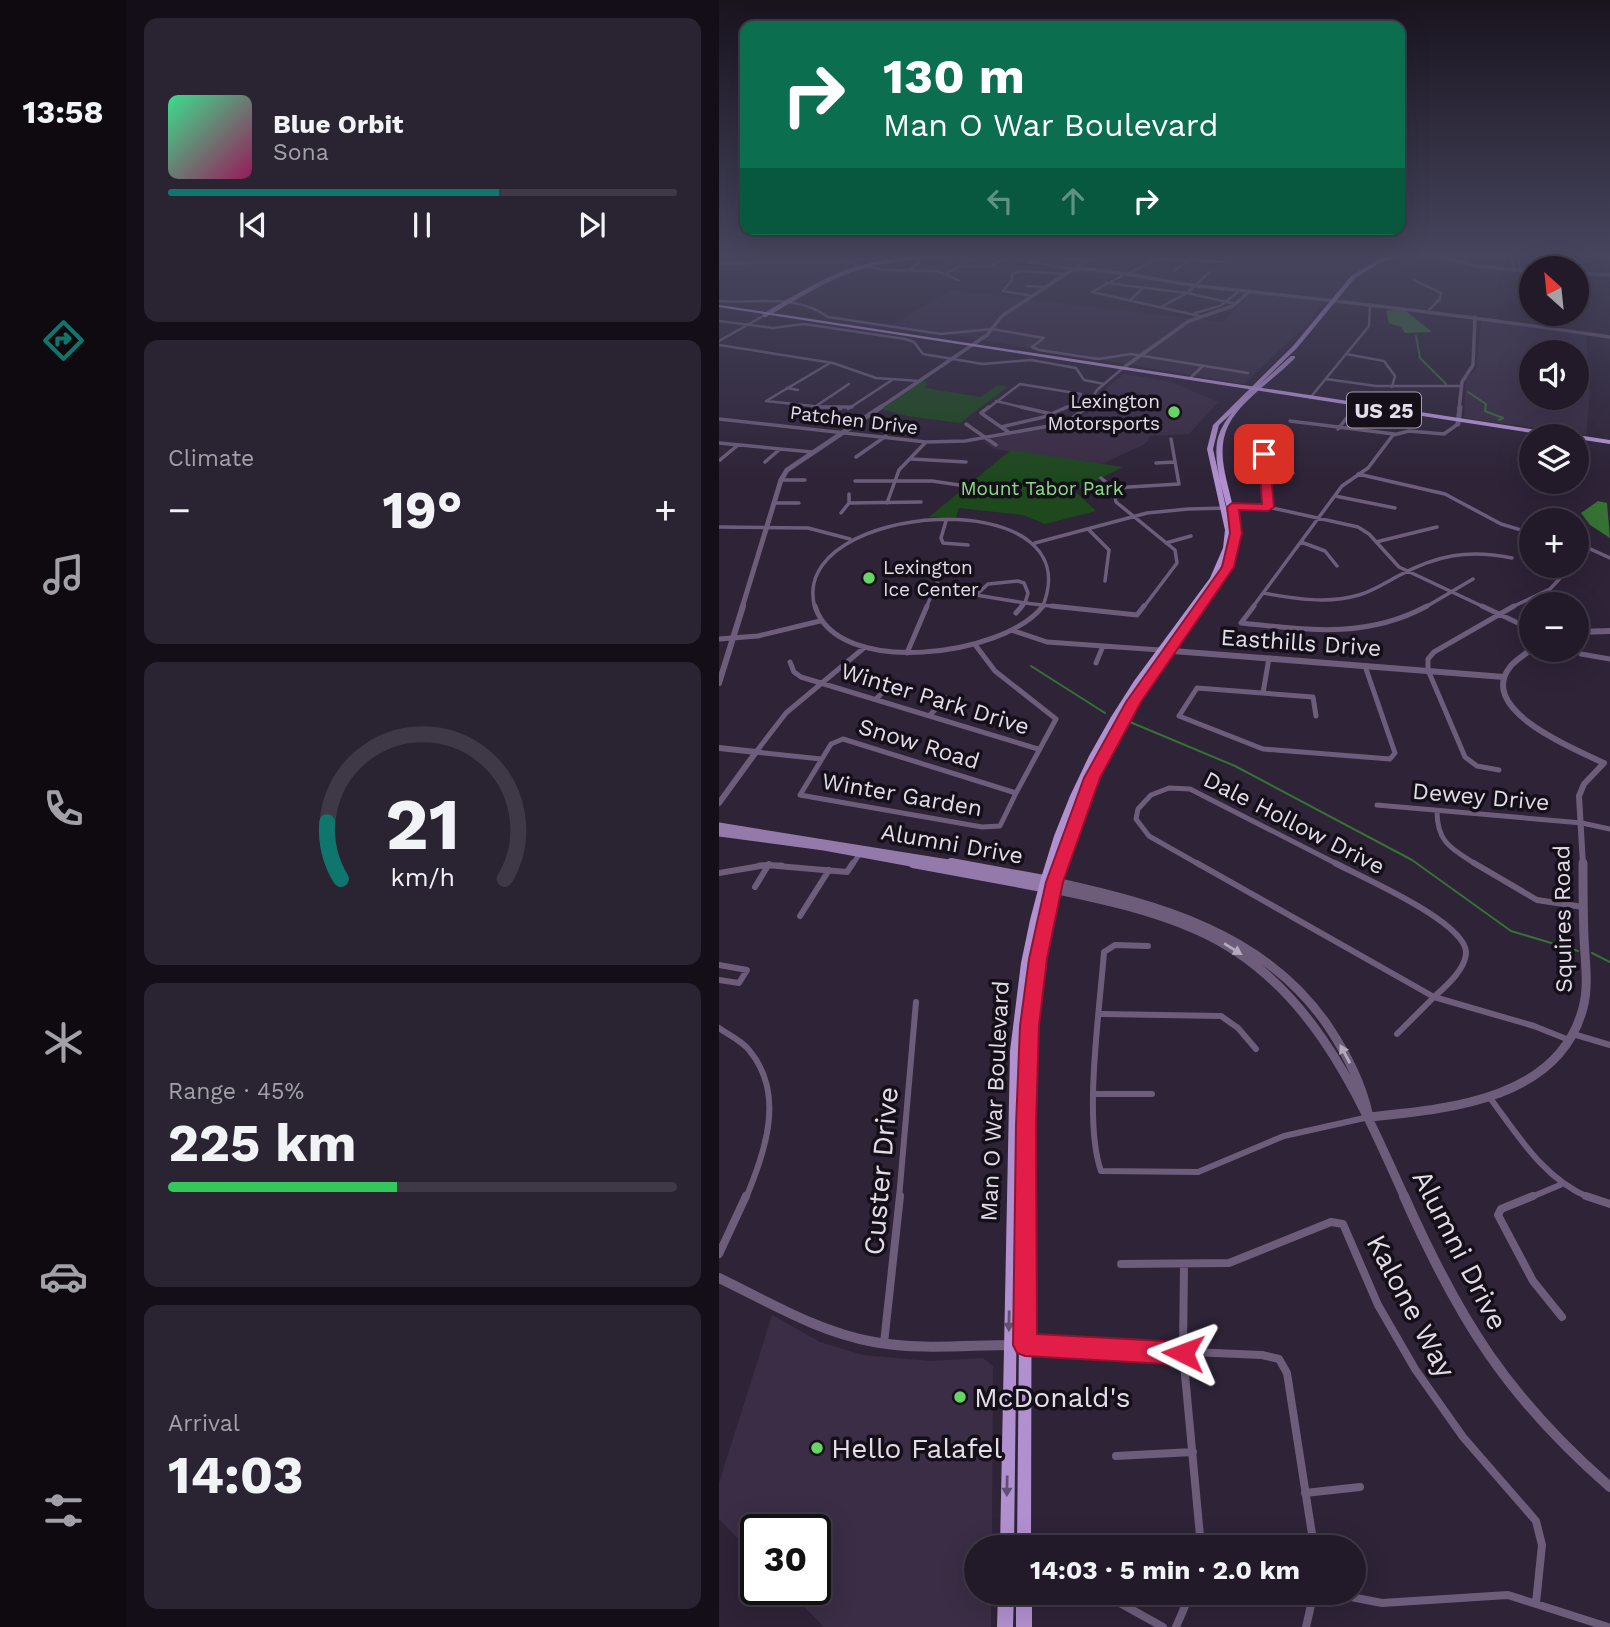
<!DOCTYPE html>
<html lang="en">
<head>
<meta charset="utf-8">
<style>
  body { margin:0; font-family:"Work Sans",sans-serif; background:#2a2331; color:#f1f3f6; height:100vh; display:flex; flex-direction:column; font-size:26px; white-space:nowrap }
  * { box-sizing:border-box; margin:0 }
  p { font-size:23px; color:#a2a1a8 }
  .icon { flex:none; width:38px; height:38px; fill:none; stroke:currentColor; stroke-width:2; stroke-linecap:round; stroke-linejoin:round }
  .map { position:relative; flex:1; overflow:hidden }
  .sheet { display:flex; flex-direction:column; gap:18px; padding:18px; background:#130e17; width:593px }
  .sheet>* { flex:none }
  .top-card { position:absolute; left:21px; top:21px; width:665px; height:214px; border-radius:14px; box-shadow:0 7px 28px #0002,0 0 0 2px #3f3846; background:#0b6e4f; color:#fff; overflow:hidden }
  .needle { width:46px; rotate:333deg }
  .controls { position:absolute; left:800px; top:256px; display:grid; gap:14px }
  .controls a { display:grid; place-items:center; width:70px; height:70px; border-radius:50%; background:#221a29; box-shadow:0 7px 28px #0002,0 0 0 2px #3f3846; font-size:35px }
  .speed { position:absolute; left:21px; top:1514px; display:flex; gap:14px; font-size:35px; font-weight:700; text-align:center }
  .speed>* { display:grid; place-content:center; width:91px; height:91px; border-radius:50%; background:#221a29; box-shadow:0 7px 28px #0002,0 0 0 2px #3f3846; line-height:1 }
  .speed .limit { border:4px solid #111; border-radius:10px; background:#fff; color:#111 }
  .pin { position:absolute; display:grid; place-items:center; width:60px; height:60px; color:#fff; margin:-30px; border-radius:14px; box-shadow:0 4px 10px #0006 }
  .me { position:absolute; width:77px; margin:-38px; rotate:273deg; stroke-linejoin:round; filter:drop-shadow(0 0 5px #0008) }
  .turn { display:flex; align-items:center; gap:24px; height:147px; padding:0 28px; font-size:32px }
  .turn .icon { width:91px; height:91px; stroke-width:2.5 }
  .turn b { display:block; font-size:49px; line-height:60px }
  .lanes { display:flex; align-items:center; height:66px; padding:0 28px; background:#0003; justify-content:center; gap:35px; direction:ltr }
  .lanes .off { opacity:.35 }
  .big { font-size:52px; font-weight:700; line-height:1.1 }
  .sheet .widget { flex:1; display:flex; flex-direction:column; justify-content:center; gap:10px; min-width:0; padding:0 24px; border-radius:14px; background:#2a2331 }
  .sheet .dial { align-items:center; gap:0 }
  .dial svg { height:182px; overflow:visible; fill:none; stroke:#3f3846; stroke-width:7; stroke-linecap:round; text-anchor:middle }
  .dial text { fill:#f1f3f6; stroke:none }
  .song { display:flex; align-items:center; gap:21px }
  .cover { width:84px; height:84px; border-radius:10px; background:linear-gradient(135deg,hsl(150 70% 55%),hsl(330 70% 35%)) }
  .played { height:7px; border-radius:4px; background:linear-gradient(90deg,#0f766e 65%,#3f3846 65%) }
  .keys { display:flex; justify-content:space-around; direction:ltr }
  .heat { display:flex; justify-content:space-between; align-items:center; font-size:38px; direction:ltr }
  .charge { height:10px; border-radius:5px; background:linear-gradient(90deg,#34c759 45%,#3f3846 0) }
  .trip { position:absolute; left:245px; top:1535px; width:402px; height:70px; border-radius:35px; background:#221a29; box-shadow:0 7px 28px #0002,0 0 0 2px #3f3846; font-weight:700; line-height:70px; text-align:center }
  main { display:flex; flex:1; min-height:0 }
  .tab-bar { display:flex; flex-direction:column; width:126px; justify-content:space-around; align-items:center; background:#0e0a10; color:#a2a1a8 }
  .tab-bar .icon { width:49px; height:49px }
  .tab-bar .active { color:#0f766e }
  .tab-bar b { font-size:32px; color:#f1f3f6 }
  .map>svg:first-child { display:block }
  .built { fill:#3a2d45; fill-rule:evenodd }
  .green { fill:#1d491d }
  .water { fill:#357234 }
  .lines { fill:none; stroke-linecap:round; stroke-linejoin:round }
  .stream { stroke:#357234; stroke-width:2 }
  .minor-far4 { stroke:#6d5d7b; stroke-width:2.5 }
  .minor-far3 { stroke:#6d5d7b; stroke-width:3.5 }
  .minor-far2 { stroke:#6d5d7b; stroke-width:5 }
  .minor-far1 { stroke:#6d5d7b; stroke-width:6 }
  .minor { stroke:#6d5d7b; stroke-width:8 }
  .tertiary-far4 { stroke:#6d5d7b; stroke-width:3.5 }
  .tertiary-far3 { stroke:#6d5d7b; stroke-width:5 }
  .tertiary-far2 { stroke:#6d5d7b; stroke-width:6 }
  .tertiary-far1 { stroke:#6d5d7b; stroke-width:9 }
  .tertiary { stroke:#6d5d7b; stroke-width:10 }
  .secondary-far2 { stroke:#947aaa; stroke-width:4.5 }
  .secondary-far1 { stroke:#947aaa; stroke-width:7 }
  .secondary { stroke:#947aaa; stroke-width:10 }
  .primary { fill:#b190cf; fill-rule:evenodd }
  .trunk { fill:#be9ae0; fill-rule:evenodd }
  .oneway { fill:#b4aabe }
  .oneway2 { fill:#625074 }
  .route { fill:#e11d48; stroke:#92132f; stroke-width:2 }
  .poi-dot { fill:#67d466; stroke:#140f18; stroke-width:2.5 }
  .labels { text-anchor:middle; dominant-baseline:central; stroke-width:7; stroke-linejoin:round; paint-order:stroke }
  .far-poi-label { font-size:19px; fill:#e3ddea; stroke:#140f18; text-anchor:end }
  .far-street-label { font-size:19px; fill:#e3ddea; stroke:#140f18 }
  .far-park-label { font-size:19px; fill:#8add87; stroke:#140f18 }
  .shield { fill:#140f18; stroke:#a59fab; stroke-width:2 }
  .shield-label { font-size:21px; font-weight:bold; fill:#e3ddea }
  .street-label { font-size:23px; fill:#e3ddea; stroke:#140f18 }
  .near-street-label { font-size:28px; fill:#e3ddea; stroke:#140f18 }
  .near-poi-label { font-size:28px; fill:#e3ddea; stroke:#140f18; text-anchor:start }
</style>
</head>
<body>
<main>
<nav class="tab-bar">
<b>13:58</b>
<svg class="icon active" aria-label="directions" viewBox="0 0 24 24"><path d="M12 3l9 9-9 9-9-9zM9 14v-3h6M13 9l2 2-2 2"/></svg>
<svg class="icon" aria-label="music" viewBox="0 0 24 24"><path d="M9 18V5l10-2v13"/><circle cx="6" cy="18" r="3"/><circle cx="16" cy="16" r="3"/></svg>
<svg class="icon" aria-label="phone" viewBox="0 0 24 24"><path d="M5 4h4l2 5-3 2q2 4 5 5l2-3 5 2v4C11 20 4 13 5 4z"/></svg>
<svg class="icon" aria-label="climate" viewBox="0 0 24 24"><path d="M12 3v18M4 7l16 10M4 17L20 7"/></svg>
<svg class="icon" aria-label="car" viewBox="0 0 24 24"><path d="M5 17H2v-5l4-1 3-4h7l3 4 3 1v5h-3M9 17h6M6 11h13"/><circle cx="7" cy="17" r="2"/><circle cx="17" cy="17" r="2"/></svg>
<svg class="icon" aria-label="filters" viewBox="0 0 24 24"><path d="M4 7h16M4 17h16"/><circle cx="9" cy="7" r="2"/><circle cx="15" cy="17" r="2"/></svg>
</nav>
<section class="sheet">
<div class="widget">
<div class="song"><i class="cover"></i><div><b>Blue Orbit</b><p>Sona</p></div></div>
<div class="played"></div>
<div class="keys"><svg class="icon" aria-label="previous" viewBox="0 0 24 24"><path d="M18 5L8 12l10 7zM5 5v14"/></svg><svg class="icon" aria-label="pause" viewBox="0 0 24 24"><path d="M8 5v14M16 5v14"/></svg><svg class="icon" aria-label="next" viewBox="0 0 24 24"><path d="M6 5l10 7-10 7zM19 5v14"/></svg></div>
</div>
<div class="widget"><p>Climate</p>
<div class="heat"><a>−</a><b class="big">19°</b><a>+</a></div>
</div>
<div class="widget dial"><svg viewBox="0 0 100 80">
<path d="M14 69A42 42 0 1 1 86 69"/>
<path d="M14 69A42 42 0 0 1 8 44" stroke="#0f766e"/>
<text x="50" y="56" font-size="32" font-weight="700">21</text>
<text x="50" y="72" font-size="11">km/h</text>
</svg></div>
<div class="widget"><p>Range · 45%</p><b class="big">225 km</b><div class="charge"></div></div>
<div class="widget"><p>Arrival</p><b class="big">14:03</b></div>
</section>
<div class="map">
<svg width="891" height="1627" viewBox="0 0 891 1627">
  <rect width="100%" height="100%" fill="#2e2337"/>
  <path class="built" d="M231 290 504 322 532 293 605 302 584 329H569L581 331 525 384 173 325Z
    M762 320 867 335 871 393 867 435 745 418 747 379 757 369ZM812 352H858V397H812Z
    M405 374 452 382 499 402 470 434 432 436 426 444 383 464 275 449 264 441 353 421 368 414 376 406 382 393Z
    M53 1315 101 1342 144 1355 211 1361 264 1358 274 1366 273 1547H257V1592L272 1593V1627H105L68 1589H96V1530H37V1557L0 1519V1483Z"/>
  <path class="green" d="M202 381 208 382 206 388 262 397 279 385 288 387 241 423 188 416 163 409Z
    M292 450 404 467 356 491 377 511 326 524 304 515 240 508 237 517H210Z"/>
  <path class="water" d="M678 309 687 311 713 332 686 333 682 327 670 323 667 311Z
    M879 501 888 503 891 538 871 525 862 513Z"/>
  <g class="lines">
    <path class="stream" d="M697 336 701 358 727 384
      M749 392 767 404 766 411 784 418 780 420
      M312 666 386 713
      M411 722 516 766 693 860 792 931 859 951
      M873 953 891 962"/>
    <path class="minor-far4" d="M89 254V261
      M791 254 796 271
      M798 254 802 271
      M848 254 854 268
      M122 261 158 258 166 254
      M851 261H871
      M128 262 163 270 218 271 239 280
      M744 263 748 254
      M244 266H272L285 258
      M355 269 309 262 330 256 368 260
      M191 270 204 259
      M455 271 468 261
      M228 273 258 257
      M410 273 437 259 507 262
      M403 276 373 292 480 316
      M695 280 722 293 721 299 710 310
      M387 283 468 293 490 272
      M308 286 327 287
      M313 296 284 291 293 280V274L301 271 347 274
      M0 301C39 304 76 293 109 317L222 334 273 329 325 338 313 347 320 350 379 359 412 354 529 373
      M410 301 424 288
      M442 307 468 293 517 304
      M476 313 501 306 518 293
      M0 321 54 328 85 324 186 339 195 342 204 354 264 364 312 360 357 368 365 380 385 384
      M0 341 46 315
      M0 345 114 363 157 378 200 381
      M627 354 665 361 676 376 673 387
      M111 363 47 401 122 409
      M471 378 484 366
      M607 379 657 386H743
      M68 388 79 390
      M591 398 650 326 651 305
      M277 401 310 409
      M94 408 130 384
      M129 409 173 380
      M268 409 301 384 362 394 359 402 344 409
      M367 409 378 390 404 368"/>
    <path class="minor-far3" d="M96 407H133
      M270 407 262 413 282 427
      M302 407 333 414
      M0 419 207 442 246 441 330 426 352 419 368 407
      M571 421 675 434
      M247 424 277 445
      M282 427 291 433
      M282 427 325 417 348 407
      M619 429 633 411 642 409
      M0 443 93 452
      M545 454 549 507
      M137 457 167 436
      M192 459 247 462
      M1 460 19 445
      M46 462 61 449
      M437 463 456 462
      M549 473H574
      M639 474 726 494 782 524 812 533
      M382 478 394 488 397 502 456 550 458 563 424 608
      M62 480H86
      M136 481H213L247 486
      M394 488 460 484 452 439
      M616 496 676 508
      M55 503H80
      M130 503 202 502
      M168 503 180 470 207 442
      M122 513 130 503V494
      M227 521 222 538 224 543 249 545
      M0 527 89 528 131 539
      M369 529 390 550 386 581
      M582 542 606 551 618 566
      M657 542 718 527
      M316 543 428 513 469 509 549 507 639 527 650 534 680 567 767 608
      M447 543 472 536
      M858 543 891 558
      M299 581 305 583 309 593 306 603 257 595 269 584Z
      M544 593C576 599 609 604 640 595 654 591 666 583 679 576 718 555 749 549 793 558
      M96 608C65 501 378 479 323 608
      M207 608 223 571
      M302 608 306 603 349 608
      M533 608 623 486 649 468 674 435 690 431 725 434 739 424
      M705 608 754 579
      M791 608 831 589 845 574"/>
    <path class="minor-far2" d="M96 606C117 678 285 657 324 606
      M333 606 418 615 425 606
      M535 606 522 623C588 630 647 639 708 606
      M763 606 812 629
      M297 613 303 606
      M295 631 328 642 441 650
      M0 639 39 636 101 621
      M257 646 276 671 337 719 297 793
      M188 653 208 606
      M862 654 891 659
      M71 662 75 672 82 677 319 749
      M377 663 384 646
      M544 693 550 658
      M157 699 169 687
      M210 716 227 698
      M597 716 594 697 478 688 460 716 544 749 671 759 676 753 646 666
      M124 739 297 793 281 826 263 827 81 795 112 744Z
      M102 759 37 752 67 713 146 647
      M780 770 758 766 746 757 709 670V659L715 652 795 606
      M658 805 863 823 891 829
      M718 811C718 843 733 849 758 865
      M40 865H63
      M133 865 142 852
      M481 865 430 836 417 819 419 809 432 795 450 788 471 789 620 865"/>
    <path class="minor-far1" d="M478 863 715 997
      M616 863C642 877 750 923 747 954 745 971 727 986 715 997
      M755 863 818 900 864 907
      M0 873 47 865 128 872 134 863
      M36 887 50 864
      M81 916 110 870
      M429 946 396 945 385 952C381 1008 364 1121 382 1171L479 1172 565 1136 650 1117
      M0 965 28 970 20 983 0 980
      M715 997 815 1026 850 1040
      M383 1014 502 1016 519 1028 537 1049
      M0 1028C10 1035 23 1041 30 1050 67 1094 46 1151 27 1198
      M678 1034 715 997
      M854 1034 891 1045
      M376 1094H433
      M771 1098C800 1137 825 1179 871 1198
      M180 1198 197 1002
      M810 1198 841 1185"/>
    <path class="minor" d="M814 1196 782 1209 779 1215 814 1281 843 1317
      M867 1196 891 1204
      M0 1254 27 1196
      M402 1264 510 1263 612 1222 624 1224 659 1305 696 1369 744 1437 817 1521 823 1545 817 1603
      M465 1265 464 1353 482 1547
      M165 1343 181 1196
      M306 1345 543 1355 560 1359 568 1373 595 1547
      M397 1456 474 1452
      M586 1493 641 1487
      M606 1592 663 1603 789 1595 889 1627
      M399 1602 444 1627
      M457 1627 472 1592
      M587 1627 595 1592"/>
    <path class="tertiary-far4" d="M714 254 757 266 812 271
      M0 263 128 262
      M356 269C401 270 443 282 488 287 623 301 757 317 891 337
      M858 273 891 275
      M404 368 470 321 514 306 530 292
      M159 409 268 335 283 316 368 260 372 254
      M740 409 743 382 754 365 756 317"/>
    <path class="tertiary-far3" d="M739 424 741 407
      M23 608 62 480 68 470 162 407"/>
    <path class="tertiary-far2" d="M858 632 891 631
      M812 649C806 655 796 660 791 667 757 710 857 750 885 763L865 784 860 796 864 865
      M441 650 785 677
      M0 683 24 606
      M0 748 37 752
      M0 803 37 752"/>
    <path class="tertiary-far1" d="M336 882C440 905 546 933 609 1026 627 1053 642 1081 649 1113
      M334 889C383 899 432 910 478 930 590 979 639 1093 686 1198
      M650 1117C729 1109 840 1100 864 1008 870 986 866 961 865 938 864 913 864 888 864 863"/>
    <path class="tertiary" d="M685 1196C740 1320 788 1397 891 1487
      M0 1278C50 1302 99 1332 155 1342 204 1351 256 1344 306 1345"/>
    <path class="secondary-far2" d="M46 315C73 300 98 283 127 272 167 257 211 256 254 254"/>
    <path class="secondary-far1" d="M0 826 242 865
      M0 833 105 847 203 865"/>
    <path class="secondary" d="M194 863 334 889
      M232 863 336 882"/>
    <path class="primary" d="M681 254H687L661 263 636 278 578 348 539 386 572 356H576V358C556 379 522 400 509 426 489 469 532 515 513 566 505 586 490 603 478 620 454 652 429 685 408 720 356 806 330 908 320 1007 316 1046 315 1085 313 1124L312 1547H298L302 1124C307 1012 317 911 358 806 367 782 377 760 389 738 422 680 467 632 501 575 509 561 512 547 512 531L510 548 497 578 423 681 400 717 378 756 360 796 344 836 331 878 321 920 312 963 301 1051 295 1547H281L291 1051 302 963 311 920 322 878 335 836 351 796 370 756 392 717 415 681 491 578 504 548 506 530 488 449 494 425 574 346 632 276 657 261ZM513 413C506 421 500 431 498 442 494 470 509 502 512 530L494 449 500 425Z
      M279 1592H295L294 1627H278Z
      M297 1592H313V1627H297Z"/>
    <path class="trunk" d="M0 305 845 434 848 436H832L0 307Z
      M858 435 891 440V444L858 439V436H856Z"/>
  </g>
  <defs><path id="oneway-solid" d="M-6-.8H1V-3.2L6.5 0L1 3.2V.8H-6Z" transform="scale(1.75)"/></defs>
  <g class="oneway">
    <use href="#oneway-solid" transform="translate(514 949) rotate(32)"/>
    <use href="#oneway-solid" transform="translate(626 1054) rotate(-118)"/>
  </g>
  <g class="oneway2">
    <use href="#oneway-solid" transform="translate(290 1321) rotate(91)"/>
    <use href="#oneway-solid" transform="translate(288 1486) rotate(91)"/>
  </g>
  <linearGradient id="sky" x2="0" y2="1"><stop stop-color="#19131e"/><stop offset="0.53" stop-color="#46455e"/><stop offset="1" stop-color="#46455e" stop-opacity="0"/></linearGradient>
  <rect width="891" height="482" fill="url(#sky)"/>
  <path class="route" d="M545 451 550 454 555 507 549 511 520 510 523 533 515 567 422 702 381 778 344 882 328 959 320 1026 317 1125 318 1334 464 1342 473 1345 476 1353 473 1361 464 1365 306 1356 298 1353 294 1345 297 1125 301 1026 310 959 327 882 365 778 407 702 503 567 511 533 508 507 513 503 543 504 540 454Z"/>
  <g class="poi-dot">
    <circle cx="455" cy="412" r="7"/>
    <circle cx="150" cy="578" r="7"/>
    <circle cx="241" cy="1397" r="7"/>
    <circle cx="98" cy="1448" r="7"/>
  </g>
  <g class="labels">
    <g class="far-poi-label">
      <text x="441" y="401">Lexington<tspan x="441" dy="22">Motorsports</tspan></text>
      <text x="164" y="567" text-anchor="start">Lexington<tspan x="164" dy="22">Ice Center</tspan></text>
    </g>
    <g class="far-street-label">
      <text transform="translate(135 420) rotate(7)">Patchen Drive</text>
    </g>
    <g class="far-park-label">
      <text x="323" y="488">Mount Tabor Park</text>
    </g>
    <rect class="shield" x="628" y="392.5" width="74" height="35" rx="5"/>
    <g class="shield-label">
      <text x="665" y="410">US 25</text>
    </g>
    <g class="street-label">
      <text transform="translate(582 643) rotate(4)">Easthills Drive</text>
      <text transform="translate(216 699) rotate(17)">Winter Park Drive</text>
      <text transform="translate(200 744) rotate(17)">Snow Road</text>
      <text transform="translate(183 795) rotate(10)">Winter Garden</text>
      <text transform="translate(762 797) rotate(5)">Dewey Drive</text>
      <text transform="translate(575 823) rotate(27)">Dale Hollow Drive</text>
      <text transform="translate(233 844) rotate(10)">Alumni Drive</text>
      <text transform="translate(844 919) rotate(-91)">Squires Road</text>
      <text transform="translate(276 1101) rotate(-87)">Man O War Boulevard</text>
    </g>
    <g class="near-street-label">
      <text transform="translate(162 1171) rotate(-85)">Custer Drive</text>
      <text transform="translate(741 1250) rotate(63)">Alumni Drive</text>
      <text transform="translate(692 1306) rotate(62)">Kalone Way</text>
    </g>
    <g class="near-poi-label">
      <text x="255" y="1397">McDonald's</text>
      <text x="112" y="1448">Hello Falafel</text>
    </g>
  </g>
</svg>
<div class="controls">
<a><svg class="needle" viewBox="-14 -14 28 28"><path d="M0-13l5 13h-10z" fill="#e53935"/><path d="M0 13l5-13h-10z" fill="#a2a1a8"/></svg></a>
<a><svg class="icon" aria-label="sound" viewBox="0 0 24 24"><path d="M4 9h4l5-4v14l-5-4H4zM17 9q2 3 0 6"/></svg></a>
<a><svg class="icon" aria-label="layers" viewBox="0 0 24 24"><path d="M12 4l9 5-9 5-9-5zM3 14l9 5 9-5"/></svg></a>
<a>+</a>
<a>−</a>
</div>
<div class="speed"><div class="limit">30</div></div>
<div class="pin" style="left:545px;top:454px;background:#d93025"><svg class="icon" aria-label="arrive" viewBox="0 0 24 24"><path d="M6 21V4h12l-3 4 3 4H6"/></svg></div>
<svg class="me" style="left:464px;top:1353px" viewBox="-20 -20 40 40"><path d="M0-17L14 15 0 8-14 15z" fill="#e11d48" stroke="#fff" stroke-width="4"/></svg>
<div class="trip">14:03 · 5 min · 2.0 km</div>
<div class="top-card">
<div class="turn"><svg class="icon" aria-label="right" viewBox="0 0 24 24"><path d="M7 20v-9h11M14 6l5 5-5 5"/></svg><div><b>130 m</b>Man O War Boulevard</div></div>
<div class="lanes"><svg class="icon off" aria-label="left" viewBox="0 0 24 24"><path d="M17 20v-9H6M10 6l-5 5 5 5"/></svg><svg class="icon off" aria-label="ahead" viewBox="0 0 24 24"><path d="M12 20V5M6 11l6-6 6 6"/></svg><svg class="icon" aria-label="right" viewBox="0 0 24 24"><path d="M7 20v-9h11M14 6l5 5-5 5"/></svg></div>
</div>
</div>
</main>
</body>
</html>
